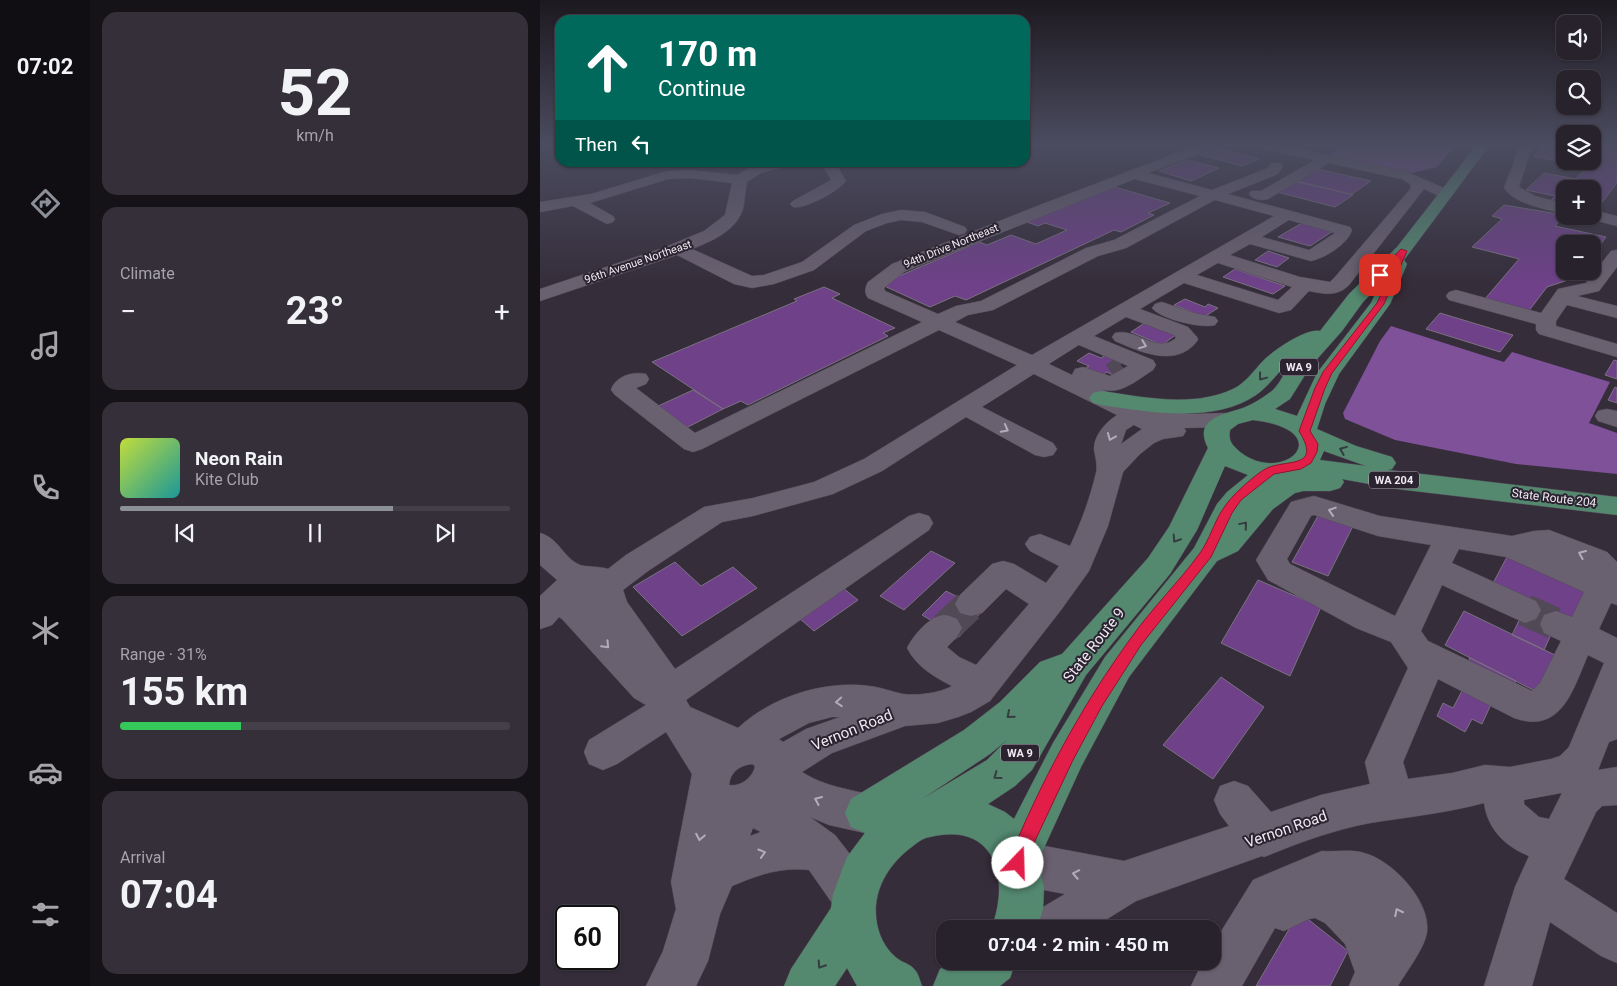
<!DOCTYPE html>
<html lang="en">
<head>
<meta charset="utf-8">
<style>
  body { margin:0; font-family:Roboto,sans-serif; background:#342f38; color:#f1f3f6; height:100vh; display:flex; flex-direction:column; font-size:19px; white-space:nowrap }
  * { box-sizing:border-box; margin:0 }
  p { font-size:16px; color:#a5a4a9 }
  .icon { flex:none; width:28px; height:28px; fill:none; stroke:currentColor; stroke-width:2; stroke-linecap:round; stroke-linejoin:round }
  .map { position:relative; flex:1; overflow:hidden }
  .details { display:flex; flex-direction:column; gap:12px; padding:12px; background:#161318; width:450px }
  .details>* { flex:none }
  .banner { position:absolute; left:15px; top:15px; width:475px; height:152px; border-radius:15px; box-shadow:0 1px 4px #0004,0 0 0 1px #443f48; background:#00695c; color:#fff; overflow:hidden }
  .tools { position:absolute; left:1016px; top:15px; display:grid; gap:10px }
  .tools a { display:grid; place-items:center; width:45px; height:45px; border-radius:10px; background:#28222c; box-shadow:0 1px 4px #0004,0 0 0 1px #443f48; font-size:25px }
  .speed { position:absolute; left:15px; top:905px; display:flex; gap:10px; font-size:25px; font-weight:700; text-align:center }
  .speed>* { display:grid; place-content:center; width:65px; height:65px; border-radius:50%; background:#28222c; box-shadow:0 1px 4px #0004,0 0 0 1px #443f48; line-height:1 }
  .speed .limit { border:2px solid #111; border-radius:8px; background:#fff; color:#111 }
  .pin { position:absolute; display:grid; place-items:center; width:42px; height:42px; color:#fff; margin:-21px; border-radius:10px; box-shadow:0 2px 8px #0006 }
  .me { position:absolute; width:55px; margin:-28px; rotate:21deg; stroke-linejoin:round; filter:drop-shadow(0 0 4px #0008) }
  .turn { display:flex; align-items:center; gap:18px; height:105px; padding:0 20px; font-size:22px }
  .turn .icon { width:65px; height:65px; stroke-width:2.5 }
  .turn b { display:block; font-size:35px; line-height:42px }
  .then { display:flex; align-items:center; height:48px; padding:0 20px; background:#0003; gap:10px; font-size:19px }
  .big { font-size:38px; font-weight:700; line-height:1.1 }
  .details .widget { flex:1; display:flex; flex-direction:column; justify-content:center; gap:8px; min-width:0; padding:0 18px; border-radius:15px; background:#342f38 }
  .details .dial { align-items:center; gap:0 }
  .dial b { font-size:65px; line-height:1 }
  .song { display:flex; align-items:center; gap:15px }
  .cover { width:60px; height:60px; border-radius:8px; background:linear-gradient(135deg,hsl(70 70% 55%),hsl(180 70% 35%)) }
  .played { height:5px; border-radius:2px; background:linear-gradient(90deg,#8c9099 70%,#443f48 70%) }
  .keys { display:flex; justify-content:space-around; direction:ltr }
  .heat { display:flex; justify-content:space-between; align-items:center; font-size:28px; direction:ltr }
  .charge { height:8px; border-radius:4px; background:linear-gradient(90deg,#34c759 31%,#443f48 0) }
  .trip { position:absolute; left:396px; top:920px; width:285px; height:50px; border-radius:15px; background:#28222c; box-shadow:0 1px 4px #0004,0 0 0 1px #443f48; font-weight:700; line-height:50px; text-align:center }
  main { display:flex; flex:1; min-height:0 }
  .tab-bar { display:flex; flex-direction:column; width:90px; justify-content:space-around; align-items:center; background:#100e12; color:#a5a4a9 }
  .tab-bar .icon { width:35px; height:35px }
  .tab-bar .on { color:#8c9099 }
  .tab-bar b { font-size:22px; color:#f1f3f6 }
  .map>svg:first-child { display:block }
  .forest { fill:#7e5199 }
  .building { fill:#6e4188; stroke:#7b7281 }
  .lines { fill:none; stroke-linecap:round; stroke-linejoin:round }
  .minor-tunnel-far1 { stroke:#514956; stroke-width:25; stroke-dasharray:25 12; stroke-linecap:butt }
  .minor-tunnel { stroke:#514956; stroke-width:32; stroke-dasharray:32 16; stroke-linecap:butt }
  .minor-casing { stroke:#534c57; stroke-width:1 }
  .major-casing { stroke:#534c57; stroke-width:1 }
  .minor { fill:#6a6170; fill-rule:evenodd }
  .major { fill:#548970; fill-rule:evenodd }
  .oneway { stroke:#b3acb8 }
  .oneway2 { stroke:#353c40 }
  .route { fill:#e11d48; stroke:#92132f }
  .labels { text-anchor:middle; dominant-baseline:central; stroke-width:4; stroke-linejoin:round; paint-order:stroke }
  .far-street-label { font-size:11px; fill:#eee9f2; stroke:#2b2330 }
  .shield { fill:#2b2330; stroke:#b4aeb8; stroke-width:1 }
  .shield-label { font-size:11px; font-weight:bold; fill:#eee9f2 }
  .street-label { font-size:12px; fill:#eee9f2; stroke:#2b2330 }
  .near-street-label { font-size:15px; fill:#eee9f2; stroke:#2b2330 }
</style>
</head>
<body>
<main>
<nav class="tab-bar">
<b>07:02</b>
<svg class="icon on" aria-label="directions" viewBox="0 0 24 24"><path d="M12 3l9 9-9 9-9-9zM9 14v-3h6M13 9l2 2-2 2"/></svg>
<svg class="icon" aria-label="music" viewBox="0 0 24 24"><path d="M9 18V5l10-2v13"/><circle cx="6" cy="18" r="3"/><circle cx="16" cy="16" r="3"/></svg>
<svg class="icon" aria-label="phone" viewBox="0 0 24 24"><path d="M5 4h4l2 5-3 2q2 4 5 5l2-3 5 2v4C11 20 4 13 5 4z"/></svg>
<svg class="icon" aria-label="climate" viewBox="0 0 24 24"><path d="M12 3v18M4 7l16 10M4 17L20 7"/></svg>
<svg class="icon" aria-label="car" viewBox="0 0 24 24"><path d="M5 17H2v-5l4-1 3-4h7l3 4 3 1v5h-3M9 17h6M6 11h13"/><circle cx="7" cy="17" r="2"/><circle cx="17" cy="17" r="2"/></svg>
<svg class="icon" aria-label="filters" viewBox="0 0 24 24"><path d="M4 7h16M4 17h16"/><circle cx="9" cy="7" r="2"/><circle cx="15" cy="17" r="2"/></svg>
</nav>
<section class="details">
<div class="widget dial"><b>52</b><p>km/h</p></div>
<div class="widget"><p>Climate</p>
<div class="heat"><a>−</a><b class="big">23°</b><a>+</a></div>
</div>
<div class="widget">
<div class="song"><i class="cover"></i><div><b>Neon Rain</b><p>Kite Club</p></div></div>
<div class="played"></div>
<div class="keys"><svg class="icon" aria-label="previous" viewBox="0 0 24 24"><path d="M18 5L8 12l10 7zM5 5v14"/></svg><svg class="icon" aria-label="pause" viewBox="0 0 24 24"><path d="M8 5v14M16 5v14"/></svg><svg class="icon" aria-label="next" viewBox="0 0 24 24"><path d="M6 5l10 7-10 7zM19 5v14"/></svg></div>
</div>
<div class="widget"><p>Range · 31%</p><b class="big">155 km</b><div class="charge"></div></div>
<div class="widget"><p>Arrival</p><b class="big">07:04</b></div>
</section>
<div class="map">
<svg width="1077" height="986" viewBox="0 0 1077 986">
  <rect width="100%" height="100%" fill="#352d3a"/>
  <path class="forest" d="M804 146H915L897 167 872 173 786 156Z
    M851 326 964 362 972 352 1070 382 1049 423 1077 433V474L976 464 855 440 805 419 803 413 840 341Z"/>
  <path class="building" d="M1005 146H1025V161H1052V146H1077V183L1053 214 1052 189H1025V207L1008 204 1015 196 986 190 1004 173 1036 179 1047 167 993 156Z
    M678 148 719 159 702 166 660 155Z
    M647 160 679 168 651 181 619 171Z
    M777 169 831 181 812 194 757 182Z
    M757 181 813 195 795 207 737 192Z
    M571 186 630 203 608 213 614 215 581 232 574 230 426 300 415 296 390 307 340 284 439 242 447 245 471 235 496 244 527 230 505 223 498 226 487 222Z
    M964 205 1024 215 1015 226 1066 237 1052 256V244H1025V271H1041L1037 277 1007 287 988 312 944 300 979 259 932 247 962 219 952 216Z
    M762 223 793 231 770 246 738 237Z
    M728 251 749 258 737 267 715 260Z
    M695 269 745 286 733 294 683 277Z
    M284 287 300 294 292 298 355 328 343 333 348 336 208 405 201 401 183 409 112 362 257 301 254 299Z
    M645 299 665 307 668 304 678 308 664 317 634 305Z
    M900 313 973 335 960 352 886 329Z
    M606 322 637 334 622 345 591 332Z
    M549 353 561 358 566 355 583 361 577 366 585 369 575 376 567 372 559 377 542 370 549 366 537 361Z
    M1074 360 1077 361V379L1065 375Z
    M1075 387 1077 388V403L1068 400Z
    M153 390 183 409 146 428 116 407Z
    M779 514 813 526 788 576 752 562Z
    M391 551 415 563 364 610 340 596Z
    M968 555 1046 589 1031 623 1019 617 1004 650 972 635 988 602 952 585Z
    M135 562 161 586 193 567 217 588 142 636 93 587Z
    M718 580 781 607 750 676 681 643Z
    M303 588 318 600 274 631 259 618Z
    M406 591 443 610 419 637 382 615Z
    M924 611 1017 656 1001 694 905 645Z
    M930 658 976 681 969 697 922 672Z
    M681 677 724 707 673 779 623 745Z
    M925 685 953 700 942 724 932 719 925 732 897 716 903 703 913 708Z
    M759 912 808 951 790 986H716Z"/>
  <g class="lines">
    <path class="minor-tunnel-far1" d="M573 375 583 368"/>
    <path class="minor-tunnel" d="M985 610 1016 624
      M405 628 431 604"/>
    <defs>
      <path id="minor" d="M655 146H673L672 149 608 173 672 190 728 168 731 163H741L743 166 738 174 688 194 810 227 812 230C808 244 785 258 771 261L710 244 690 255 760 277 790 282 795 277 871 188 870 184 862 179 789 163 728 199C722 201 713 200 709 194L711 191H721L775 160 723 149 722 146H746L867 172 911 191 913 194 911 197H901L884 189 809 285C797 297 784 294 769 291L751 310 739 313 644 283 600 309 648 327 657 337 658 340C637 369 600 352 575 341L572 337 575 333C596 327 617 355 636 338L634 335 586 317 554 336 613 360 616 365 613 370C597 380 580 396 561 389L600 407 650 414 686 413 695 415 698 420 695 425 686 427 644 428 646 431 643 436 623 439 614 443 600 454 583 472 568 526 549 571 521 610 450 701 431 712 418 717 398 723 365 726 292 753 262 772C291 791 326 790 358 803L364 817 358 831 343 837 289 825 270 817 295 835 331 881 337 897 331 913 315 919 299 913 269 870C241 867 217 875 192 886L180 914 168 961 156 986H106L123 951 136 909 131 882 152 774 126 732 77 764 63 770 49 764 44 752 49 740 106 705 94 698 22 619 19 617 12 625 0 629V596L17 580 0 565V533C19 538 23 558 40 565 45 567 59 566 68 569L86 555 164 507 213 498 274 482 324 459 477 365 399 330 162 449 153 452 144 449 75 395 71 390C75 376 93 371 106 374L109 379 106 384 96 388 155 433 382 322 328 298C324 293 325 288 328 282L352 264 492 208ZM595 179 660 196 574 240 546 248 441 301 416 306 398 314 345 291 344 288 364 272ZM675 200 734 216 492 355 415 322 428 315 453 310 558 256 586 248ZM749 220 795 233 769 250 722 237ZM678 263 752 287 738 300 657 275ZM539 345 588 366 570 376 543 367 535 369 532 375 509 364ZM494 374 577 415C566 422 554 435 554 449 555 457 558 465 556 473 550 498 541 523 530 546L500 534 490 537 485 544 490 551 519 566 506 583 474 564 463 561 452 564 420 595 415 604 420 613 431 616 442 613 466 589 489 604 436 665 419 657 407 647 417 637 422 628 417 619C414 618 409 615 405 615 390 615 373 636 367 648 376 666 394 677 412 686 400 693 377 696 363 694 352 692 341 687 329 686 284 680 231 697 198 728L150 707 146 700 389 530 393 523 389 516 379 513 369 516 135 669 87 602 83 590 108 571 182 522 213 516 293 494 342 471 426 417 495 455 504 457 513 455 517 449 513 443 442 407ZM594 425 602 429 581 444 586 430ZM292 717H300L266 729 243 742 239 739 269 723ZM212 764 215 766C213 778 200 787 189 785 190 772 200 765 212 764ZM213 828 221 832 210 836Z
        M980 146H992L979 187 995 196 1025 204V214C1006 209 976 205 964 188Z
        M228 162H251L250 165 221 173 207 182C205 191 205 200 203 209 196 231 172 241 152 249L212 276 224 275 262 262 314 225 342 214 361 210 385 212 425 227 427 230 425 233 419 235 382 222 361 220 347 223 326 231 274 270 234 284 212 288 194 284 137 255 0 301V289L123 248 164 231 185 215 192 183 150 178 128 179 50 203 73 216 75 219 73 222 67 224 33 206 0 212V202L51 194 127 171 150 170 197 175 211 167Z
        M281 162H295L306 181C299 191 264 210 253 207L250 204 253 201 291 180Z
        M1052 210 1077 216V226L1046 218 1045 216H1052Z
        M1077 250V267L1059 291 1037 296 1077 306V318L1027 305 1016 321V326L1077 344V357L999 334 996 330V324L909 300 906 296 909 292 916 290 1001 313 1018 289 1046 283 1071 251Z
        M622 302 654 313 675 317 678 321 675 325C662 329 620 319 612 308L615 304Z
        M1067 409 1077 411V427L1058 421 1055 416 1058 411Z
        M774 496 840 516 972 536 994 531 1009 530 1067 552 1077 562V605L1071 603 1059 629 1077 638V739L1069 742 1058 770 1077 767V805L1062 806 1056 812 1024 879 1077 913V963L1061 956 1010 922 992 986H944L975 887 989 856C965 846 948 830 944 803 906 813 868 817 830 823 793 830 758 843 724 857L722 856 596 901 551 929H486L493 913 525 894 478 885 463 878 456 863 463 848 478 841 584 861 689 826 680 814 674 800 680 786 694 781 708 786 731 812 781 795 830 784 825 762 868 668 851 642 816 628 728 580 716 560 751 502ZM774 515 838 536 891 545 855 616 750 564 747 559 771 516ZM919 549 966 557 1044 592 1032 617 1016 611 1004 615 1000 624 1004 633 1021 641 1000 683 992 691 888 641 881 631 902 585 985 623 996 619 1001 610 996 601 912 563ZM1048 655 1064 663 1029 747 1020 756 1011 759 970 767 945 765 912 773 868 779 863 762 898 679 974 718C1022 735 1033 689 1048 655ZM1022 793 1009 819 999 817 984 804V800Z
        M782 851C795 852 812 849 824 853 852 860 891 901 887 932 885 948 866 972 858 986H809L815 972 805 944 785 923 775 918 769 919 744 931 735 928 702 986H651L663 961H672V946L713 880Z"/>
      <path id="major" d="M936 146H949L864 260 867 264 850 304 799 374 785 404 777 429 816 446 852 457 856 463 852 469 848 470 1077 497V515L857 489 802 479 804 482 800 488 790 491H763L755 493 733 509 698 551 677 561 589 677 541 767 498 861 504 888 503 909 497 929H451C471 878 455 821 390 837 383 838 378 842 373 846 348 864 331 892 337 924 340 939 348 953 361 961 365 963 371 965 374 969 378 972 380 981 382 986H317L307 968 295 986H244L251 969 291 908 293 894 307 857 325 833 311 827 305 813 311 799 424 730 460 702 500 662 522 654 608 558 629 527 668 448C653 419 682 415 703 408 712 405 726 396 733 390 742 381 747 367 755 357 740 368 731 385 716 395 674 424 608 412 561 405L553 403 549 398 553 393 561 391C603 397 653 408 693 389 706 383 714 370 724 360 734 350 766 328 780 331L809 294 857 247ZM839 286 831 303 777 373 757 416 735 409 750 399 770 367 802 331 823 302ZM713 420C800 430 745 487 700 452 692 445 688 441 690 430L698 424ZM784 451 826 466 780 460ZM685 466 708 475 687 492 677 504 654 548 565 657 513 743 474 819 465 812 448 804 475 786 492 770 546 675 630 574 657 530ZM467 740 447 760 382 799 450 754Z
        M415 961H476L470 978 460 986H393L400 969Z"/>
    </defs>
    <use href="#minor" class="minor-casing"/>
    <use href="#major" class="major-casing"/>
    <use href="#minor" class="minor"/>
    <use href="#major" class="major"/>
  </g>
  <defs><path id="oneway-chevron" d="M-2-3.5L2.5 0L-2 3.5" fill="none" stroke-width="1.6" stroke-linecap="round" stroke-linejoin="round" transform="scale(1.25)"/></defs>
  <g class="oneway">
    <use href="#oneway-chevron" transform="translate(603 345) rotate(21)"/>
    <use href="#oneway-chevron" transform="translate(465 429) rotate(28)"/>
    <use href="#oneway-chevron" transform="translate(571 437) rotate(113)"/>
    <use href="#oneway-chevron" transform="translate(792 511) rotate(-162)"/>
    <use href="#oneway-chevron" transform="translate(1042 554) rotate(-157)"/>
    <use href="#oneway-chevron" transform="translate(66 645) rotate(46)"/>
    <use href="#oneway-chevron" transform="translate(299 702) rotate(176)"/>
    <use href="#oneway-chevron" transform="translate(278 800) rotate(-156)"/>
    <use href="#oneway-chevron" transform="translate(160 837) rotate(101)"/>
    <use href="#oneway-chevron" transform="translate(222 853) rotate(-17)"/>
    <use href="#oneway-chevron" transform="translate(536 874) rotate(-169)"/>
    <use href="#oneway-chevron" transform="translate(858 912) rotate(-117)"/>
  </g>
  <g class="oneway2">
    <use href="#oneway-chevron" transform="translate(722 377) rotate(127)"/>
    <use href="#oneway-chevron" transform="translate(803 450) rotate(-158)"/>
    <use href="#oneway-chevron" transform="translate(704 525) rotate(-50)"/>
    <use href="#oneway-chevron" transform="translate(636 539) rotate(123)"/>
    <use href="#oneway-chevron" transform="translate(470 715) rotate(139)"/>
    <use href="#oneway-chevron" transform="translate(457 776) rotate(144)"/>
    <use href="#oneway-chevron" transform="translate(281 965) rotate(123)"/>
  </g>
  <linearGradient id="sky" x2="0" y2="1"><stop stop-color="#1d1920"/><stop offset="0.51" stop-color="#4b4c60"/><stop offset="1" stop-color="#4b4c60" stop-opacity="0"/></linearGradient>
  <rect width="1077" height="284" fill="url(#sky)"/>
  <path class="route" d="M861 249 867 251 844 304 792 373 785 388 770 431 778 444 777 452 771 463 761 469 734 474 701 500 692 513 671 557 601 645 562 706 533 760 486 860 485 869 478 872 472 869 469 860C500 783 542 705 591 638 612 608 639 582 660 553 670 539 674 522 683 509 690 497 714 475 727 468 748 459 782 469 759 431L775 388 783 372 837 303 854 265 842 276 836 275Z"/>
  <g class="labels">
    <g class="far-street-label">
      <text transform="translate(411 246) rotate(-22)">94th Drive Northeast</text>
      <text transform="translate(98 262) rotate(-19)">96th Avenue Northeast</text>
    </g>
    <g class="shield">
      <rect x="740" y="358.5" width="38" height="17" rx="4"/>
      <rect x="829" y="471.5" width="50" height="17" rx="4"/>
      <rect x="461" y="744.5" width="38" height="17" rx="4"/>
    </g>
    <g class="shield-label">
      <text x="759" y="367">WA 9</text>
      <text x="854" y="480">WA 204</text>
      <text x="480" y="753">WA 9</text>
    </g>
    <g class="street-label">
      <text transform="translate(1014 498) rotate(7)">State Route 204</text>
    </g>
    <g class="near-street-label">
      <text transform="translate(554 645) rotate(-52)">State Route 9</text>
      <text transform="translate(312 730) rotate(-22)">Vernon Road</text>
      <text transform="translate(746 829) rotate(-19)">Vernon Road</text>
    </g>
  </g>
</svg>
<div class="tools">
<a><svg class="icon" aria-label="sound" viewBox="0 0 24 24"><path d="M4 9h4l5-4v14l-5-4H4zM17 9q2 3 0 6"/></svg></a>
<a><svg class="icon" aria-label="search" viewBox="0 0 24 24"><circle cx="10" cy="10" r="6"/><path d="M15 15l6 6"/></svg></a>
<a><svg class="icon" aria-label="layers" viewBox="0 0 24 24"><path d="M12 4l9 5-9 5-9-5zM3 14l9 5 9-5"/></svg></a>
<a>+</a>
<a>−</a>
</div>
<div class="speed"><div class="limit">60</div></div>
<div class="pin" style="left:840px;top:275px;background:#d93025"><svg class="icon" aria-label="arrive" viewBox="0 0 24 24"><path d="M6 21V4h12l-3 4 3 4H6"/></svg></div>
<svg class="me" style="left:478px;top:863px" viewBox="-20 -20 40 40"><circle r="19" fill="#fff"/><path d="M0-13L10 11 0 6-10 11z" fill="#e11d48"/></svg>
<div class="trip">07:04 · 2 min · 450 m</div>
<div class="banner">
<div class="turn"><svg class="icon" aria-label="ahead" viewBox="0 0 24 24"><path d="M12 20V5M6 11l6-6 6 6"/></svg><div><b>170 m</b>Continue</div></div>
<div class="then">Then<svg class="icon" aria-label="left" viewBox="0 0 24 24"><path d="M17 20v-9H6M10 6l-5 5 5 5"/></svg></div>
</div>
</div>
</main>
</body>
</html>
